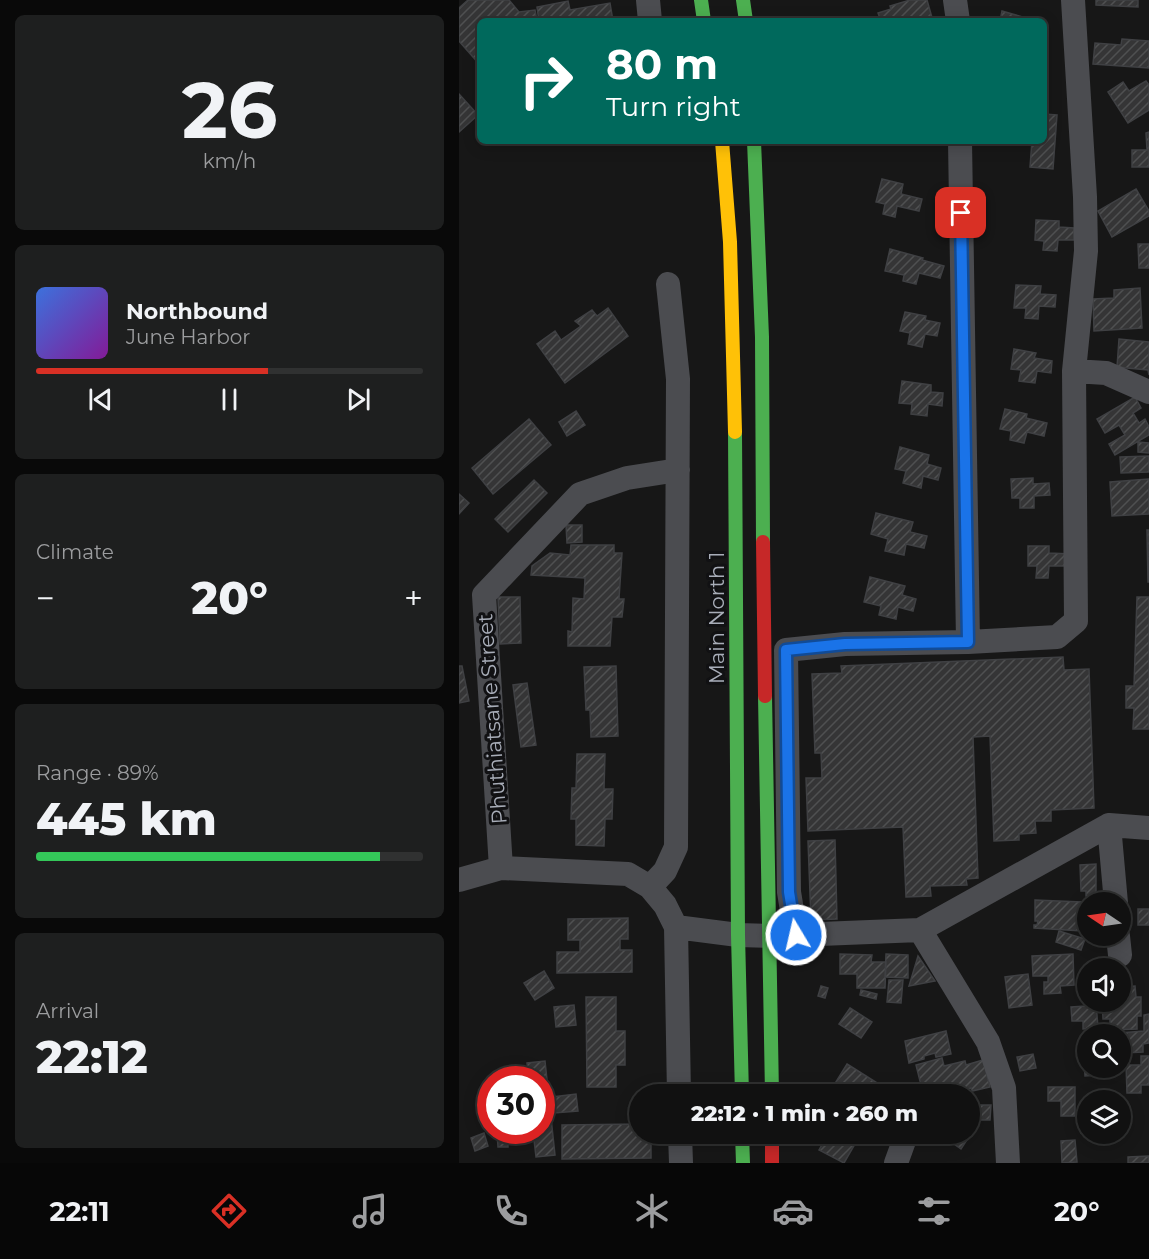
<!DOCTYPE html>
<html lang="en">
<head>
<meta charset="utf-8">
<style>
  body { margin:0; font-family:Montserrat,sans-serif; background:#1e1f1f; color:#f1f3f6; height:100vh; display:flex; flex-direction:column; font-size:22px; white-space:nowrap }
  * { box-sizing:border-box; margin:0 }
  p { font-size:20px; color:#9c9d9f }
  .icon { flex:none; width:33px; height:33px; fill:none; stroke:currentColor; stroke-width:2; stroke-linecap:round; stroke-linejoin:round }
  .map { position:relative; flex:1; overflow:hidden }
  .panel { display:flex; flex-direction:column; gap:15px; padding:15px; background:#090909; width:459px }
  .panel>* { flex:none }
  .hud { position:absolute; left:18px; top:18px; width:570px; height:126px; border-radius:9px; box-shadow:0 3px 15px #0003,0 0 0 2px #303131; background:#00695c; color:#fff; overflow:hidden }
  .needle { width:39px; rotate:283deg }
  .fabs { position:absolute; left:618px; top:892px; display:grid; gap:12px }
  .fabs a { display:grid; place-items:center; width:54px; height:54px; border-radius:50%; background:#111; box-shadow:0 3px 15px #0003,0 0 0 2px #303131; font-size:30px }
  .speed { position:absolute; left:18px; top:1066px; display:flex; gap:12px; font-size:30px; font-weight:700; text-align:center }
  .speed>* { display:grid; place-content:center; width:78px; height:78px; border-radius:50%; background:#111; box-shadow:0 3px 15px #0003,0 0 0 2px #303131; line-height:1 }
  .speed .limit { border:9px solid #d22; background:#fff; color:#111 }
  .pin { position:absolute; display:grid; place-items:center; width:51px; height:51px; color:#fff; margin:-26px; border-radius:12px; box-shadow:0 3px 9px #0006 }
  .me { position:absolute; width:66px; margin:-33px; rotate:351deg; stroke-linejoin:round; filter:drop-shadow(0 0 4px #0008) }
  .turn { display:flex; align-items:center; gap:21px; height:126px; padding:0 30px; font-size:27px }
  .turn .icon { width:78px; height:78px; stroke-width:2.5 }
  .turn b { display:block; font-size:42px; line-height:51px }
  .big { font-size:45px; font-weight:800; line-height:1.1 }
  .panel .widget { flex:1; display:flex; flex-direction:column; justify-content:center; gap:9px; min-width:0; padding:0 21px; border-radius:9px; background:#1e1f1f }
  .panel .dial { align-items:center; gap:0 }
  .dial b { font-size:78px; line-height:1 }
  .song { display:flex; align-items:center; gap:18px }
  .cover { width:72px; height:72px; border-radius:9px; background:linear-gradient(135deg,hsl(220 70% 55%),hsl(290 70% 35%)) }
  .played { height:6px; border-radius:3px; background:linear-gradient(90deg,#d93025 60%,#303131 60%) }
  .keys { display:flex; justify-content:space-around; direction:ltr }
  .heat { display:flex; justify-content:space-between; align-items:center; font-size:33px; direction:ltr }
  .charge { height:9px; border-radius:4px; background:linear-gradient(90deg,#34c759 89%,#303131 0) }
  .trip { position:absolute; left:170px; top:1084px; width:351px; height:60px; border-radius:30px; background:#111; box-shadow:0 3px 15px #0003,0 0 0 2px #303131; font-weight:800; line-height:60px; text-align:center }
  .tab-bar { display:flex; height:96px; justify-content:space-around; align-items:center; background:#070707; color:#9c9d9f }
  .tab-bar .icon { width:42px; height:42px }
  .tab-bar .on { color:#d93025 }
  .tab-bar b { font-size:27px; color:#f1f3f6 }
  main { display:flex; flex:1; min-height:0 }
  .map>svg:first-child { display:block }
  .building { fill:url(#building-hatch); stroke:#3f4043; stroke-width:1.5 }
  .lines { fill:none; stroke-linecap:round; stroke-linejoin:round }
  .street { stroke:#4b4c50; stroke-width:24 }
  .fast { stroke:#4caf50; stroke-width:14 }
  .slow { stroke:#ffc107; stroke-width:14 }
  .jam { stroke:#c62828; stroke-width:14 }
  .route-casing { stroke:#114b97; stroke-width:15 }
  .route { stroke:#1a73e8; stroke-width:10 }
  .labels { text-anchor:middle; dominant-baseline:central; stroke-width:6; stroke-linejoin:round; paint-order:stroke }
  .street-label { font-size:21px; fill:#a8adb8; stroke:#111113 }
</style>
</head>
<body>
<main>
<section class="panel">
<div class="widget dial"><b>26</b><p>km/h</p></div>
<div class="widget">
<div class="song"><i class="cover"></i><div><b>Northbound</b><p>June Harbor</p></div></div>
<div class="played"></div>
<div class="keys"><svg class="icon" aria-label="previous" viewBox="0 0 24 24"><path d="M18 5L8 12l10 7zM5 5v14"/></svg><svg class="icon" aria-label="pause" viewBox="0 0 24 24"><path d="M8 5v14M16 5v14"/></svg><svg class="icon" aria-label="next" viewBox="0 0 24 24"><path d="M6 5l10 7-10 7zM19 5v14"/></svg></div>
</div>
<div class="widget"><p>Climate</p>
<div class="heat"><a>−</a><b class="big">20°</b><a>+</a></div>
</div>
<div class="widget"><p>Range · 89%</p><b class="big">445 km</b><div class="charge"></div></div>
<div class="widget"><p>Arrival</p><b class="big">22:12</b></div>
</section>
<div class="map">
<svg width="690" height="1163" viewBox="0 0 690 1163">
  <defs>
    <pattern id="building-hatch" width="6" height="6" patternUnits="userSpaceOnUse" patternTransform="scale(1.5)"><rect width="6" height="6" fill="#353536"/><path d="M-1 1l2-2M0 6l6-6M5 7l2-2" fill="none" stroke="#4f5051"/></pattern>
  </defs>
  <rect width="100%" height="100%" fill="#171717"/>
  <path class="building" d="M9 0H50L60 12 76 10 78 21H21V65L0 41V8Z
    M451 0H468L474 21H422L419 13 432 9 431 6Z
    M637 0H679V7L637 5Z
    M109 1 111 10 151 3 154 21H80L78 7Z
    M543 11 574 20V21H541Z
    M663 39 690 41V68L634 64 636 43 662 45Z
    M687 81 690 85V110L669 123 649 92 664 82 670 91Z
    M0 94 19 115 0 132Z
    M585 114 598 115 594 169 571 167 573 141H585Z
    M690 132V167H673V150H688L687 133Z
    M423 179 444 184 442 194 463 199 460 211 438 206 436 217 424 214 426 204 417 202Z
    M677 189 690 211V216L653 237 639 211Z
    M577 220 600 221V227L615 228V240H599L598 251 584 250 585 241 576 240Z
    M679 244H690V268H680Z
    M431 249 464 258 463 260 485 266 481 278 460 273 457 284 444 281 445 275 426 271Z
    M557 285 582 286 581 294 597 295 596 307 580 306 579 319 566 318 567 308H555Z
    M681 288 683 328 635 331 634 299 655 298V290Z
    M149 308 169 336 106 383 78 344 96 331 102 340 122 326 116 321 133 310 138 316Z
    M446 312 467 316 466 320 481 323 478 336 466 334 463 347 449 344 451 333 441 331Z
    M660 339 690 342V375L689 370 658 367Z
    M555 349 577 353 575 358 593 361 592 373 578 371 576 383 560 381 562 370 552 369Z
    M443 381 472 385V392L484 393 483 406 469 404 468 416 452 414 453 404 440 403Z
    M676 397 682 408 674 413 680 423 686 419 690 427V435L656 455 650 444 666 435 660 425 646 433 638 419Z
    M546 409 568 414 567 418 588 423 585 436 568 432 565 443 551 440 552 431 541 429Z
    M117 411 126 425 108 436 100 422Z
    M70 419 92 445 34 494 13 468Z
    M679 442 690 443V453L679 452Z
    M441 447 470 455 468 464 482 468 479 480 464 476 462 488 444 483 447 471 436 469Z
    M690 456V472L662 473 661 457Z
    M574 478V484L590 483 591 495 575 496V508H561V498H553L552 479Z
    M690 479V514L653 516 651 482Z
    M75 480 88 493 49 532 36 519Z
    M0 494 10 503 0 514Z
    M417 513 454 522 451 532 468 536 465 548 447 544 445 555 426 551 429 539 412 534Z
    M107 525H123V542L108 543Z
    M688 530H690V582H689Z
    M112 545H155V553H163L160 599H165L163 617H153L151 646H109V631L113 632 114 598 125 599 126 578 72 575 73 566 91 553 111 555Z
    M569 546H590V553L612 554V566H590L589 578H577L578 566H569Z
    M411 577 446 586 443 595 457 599 454 611 439 607 437 619 420 615 422 606 405 602Z
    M39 597H61L62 643 41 644Z
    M678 597H690V729H674L675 708H667V686H675Z
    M604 657 605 670 630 669 635 808 592 810V821H576L577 833 560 834V840L535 841 531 736 514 737 519 878 507 879 508 885 471 886 472 896 447 897 444 827 349 831 347 778H363L362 753H356L353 674 383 673 382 666Z
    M0 666H3L10 701 0 703Z
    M157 666 159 736 132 737 131 710H127L125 667Z
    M68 683 77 745 62 747 54 685Z
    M118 754H146L145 789H154L153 819H146L145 846 117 845V819H112L113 788H117Z
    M376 840 378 919 352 920 349 841Z
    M637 864V895L627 896V891H622L621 865Z
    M576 900 623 902V906H628V936L639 937 624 936V931L575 928V925H578L579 921H576Z
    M679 909H690V925H679Z
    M169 918V939H161V950H173V972L98 973V952H121V940H109V919Z
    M600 931 626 939 622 950 597 942Z
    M381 954 413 955 412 962H427L426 988H398V974H381Z
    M427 954 449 955V978L426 977Z
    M614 954 615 985 601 986 602 993 585 994V982H589V976H574L573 956Z
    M459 956 476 981 450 986Z
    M85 971 95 988 76 1000 65 983Z
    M569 974 573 1005 550 1008 546 977Z
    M430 980H444L442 1003 428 1002Z
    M362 986 369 988 366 998 359 996Z
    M676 986 677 997H682V1016H678V1029L651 1030V1019H644L643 1002H662V987Z
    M402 990 418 994 417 999 401 995Z
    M127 997H157V1031H166V1065H157V1087H128Z
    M626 998H628V1002H637L639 1028 624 1029V1021H613L612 1007 627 1006Z
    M115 1005 117 1025 97 1027 95 1007Z
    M391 1008 413 1022 402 1038 380 1024Z
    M690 1014V1043L684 1044V1052L664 1053V1067H662V1035L647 1034 685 1031V1015Z
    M487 1031 492 1054 477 1057 476 1053 465 1056V1059L450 1063 446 1041Z
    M624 1048H628V1068H639L640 1075 626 1076Z
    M574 1054 577 1068 561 1071 558 1057Z
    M682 1056H690V1085H682V1093H668L667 1065H682Z
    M483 1058 485 1066 506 1061 507 1065 524 1060 531 1087 513 1091 512 1088 496 1093 497 1095H477L474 1086 463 1089 457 1065Z
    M86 1061 96 1155 77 1157 74 1131H82V1080H70L68 1063Z
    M388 1064 423 1086 417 1095H401L397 1092 395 1095H390L375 1085Z
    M32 1084V1103H30L25 1086Z
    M589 1087H616V1116H602V1101H589Z
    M117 1094 119 1111 95 1113 93 1097Z
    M518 1105H532L531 1120H518Z
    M622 1119H628V1134L622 1133Z
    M510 1122 517 1126 502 1149 482 1135 510 1134Z
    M180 1124V1134H192V1158L103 1159V1125Z
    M25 1133 29 1146 16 1151 12 1138Z
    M49 1133V1147H39L38 1134Z
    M369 1134H380L396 1144 385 1163 360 1150Z
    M616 1140 618 1162 603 1163 602 1141Z
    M690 1156V1163H669V1157Z"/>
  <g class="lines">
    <path class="street" d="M189 0 191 21
      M496 0 499 21
      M501 141 509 642
      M615 371 647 373 690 392
      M650 825 657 903
      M42 868 25 595 121 494 168 478 219 470
      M0 880 42 868 169 874 191 887 206 905 217 927 279 935 311 936 461 930 650 825 690 828
      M191 887 206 871 217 847 219 379 209 284
      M217 927 220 1095
      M461 930 529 1042 545 1088 549 1163
      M337 935 330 892 327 650 386 644 509 642 598 637 617 621 615 371 627 251 626 197 614 0
      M659 936 661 955
      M221 1134 222 1163
      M437 1163 445 1141"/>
    <path class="fast" d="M242 0 245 21
      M284 0 287 21
      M295 141 303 337 304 542
      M276 432 279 935 283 1095
      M306 696 313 1095
      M283 1134 284 1163"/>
    <path class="slow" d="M263 141 271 242 276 432"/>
    <path class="jam" d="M304 542 306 696
      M313 1134V1163"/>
  </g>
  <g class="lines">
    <defs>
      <path id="route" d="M337 935 330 892 327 650 386 644 509 642 502 213"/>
    </defs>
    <use href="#route" class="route-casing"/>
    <use href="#route" class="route"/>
  </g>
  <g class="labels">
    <g class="street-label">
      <text transform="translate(257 618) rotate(-90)">Main North 1</text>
      <text transform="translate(33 719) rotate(-94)">Phuthiatsane Street</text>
    </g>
  </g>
</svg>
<div class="fabs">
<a><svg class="needle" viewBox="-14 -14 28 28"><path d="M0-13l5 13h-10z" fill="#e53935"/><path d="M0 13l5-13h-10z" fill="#9c9d9f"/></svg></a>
<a><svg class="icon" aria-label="sound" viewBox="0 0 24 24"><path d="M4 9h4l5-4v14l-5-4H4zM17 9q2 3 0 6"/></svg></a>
<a><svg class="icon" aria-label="search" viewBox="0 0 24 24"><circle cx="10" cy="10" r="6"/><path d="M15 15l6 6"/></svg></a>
<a><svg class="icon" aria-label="layers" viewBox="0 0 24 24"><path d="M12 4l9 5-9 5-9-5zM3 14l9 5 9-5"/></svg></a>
</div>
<div class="speed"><div class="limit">30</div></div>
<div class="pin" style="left:502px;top:213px;background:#d93025"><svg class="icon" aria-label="arrive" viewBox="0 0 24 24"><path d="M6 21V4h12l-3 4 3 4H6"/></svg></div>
<svg class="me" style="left:337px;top:935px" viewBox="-20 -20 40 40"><circle r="17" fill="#1a73e8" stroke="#fff" stroke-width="3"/><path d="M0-11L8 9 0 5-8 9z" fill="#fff"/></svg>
<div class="trip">22:12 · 1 min · 260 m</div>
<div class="hud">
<div class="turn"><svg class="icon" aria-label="right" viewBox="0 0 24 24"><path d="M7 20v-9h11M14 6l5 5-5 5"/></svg><div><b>80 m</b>Turn right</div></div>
</div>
</div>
</main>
<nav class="tab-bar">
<b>22:11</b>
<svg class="icon on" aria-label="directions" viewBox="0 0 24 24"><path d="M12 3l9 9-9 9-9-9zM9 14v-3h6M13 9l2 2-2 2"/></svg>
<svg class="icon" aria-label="music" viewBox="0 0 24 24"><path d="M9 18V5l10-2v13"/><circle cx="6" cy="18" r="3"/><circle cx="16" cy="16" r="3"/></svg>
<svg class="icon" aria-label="phone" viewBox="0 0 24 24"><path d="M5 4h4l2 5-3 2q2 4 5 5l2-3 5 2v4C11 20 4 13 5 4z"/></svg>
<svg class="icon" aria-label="climate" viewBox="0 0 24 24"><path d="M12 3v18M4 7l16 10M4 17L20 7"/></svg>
<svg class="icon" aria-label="car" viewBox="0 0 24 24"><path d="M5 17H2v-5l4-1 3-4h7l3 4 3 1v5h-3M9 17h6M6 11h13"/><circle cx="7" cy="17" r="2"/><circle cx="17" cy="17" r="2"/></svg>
<svg class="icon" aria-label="filters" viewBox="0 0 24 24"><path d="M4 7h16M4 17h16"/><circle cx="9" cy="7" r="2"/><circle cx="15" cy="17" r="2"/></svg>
<b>20°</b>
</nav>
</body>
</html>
